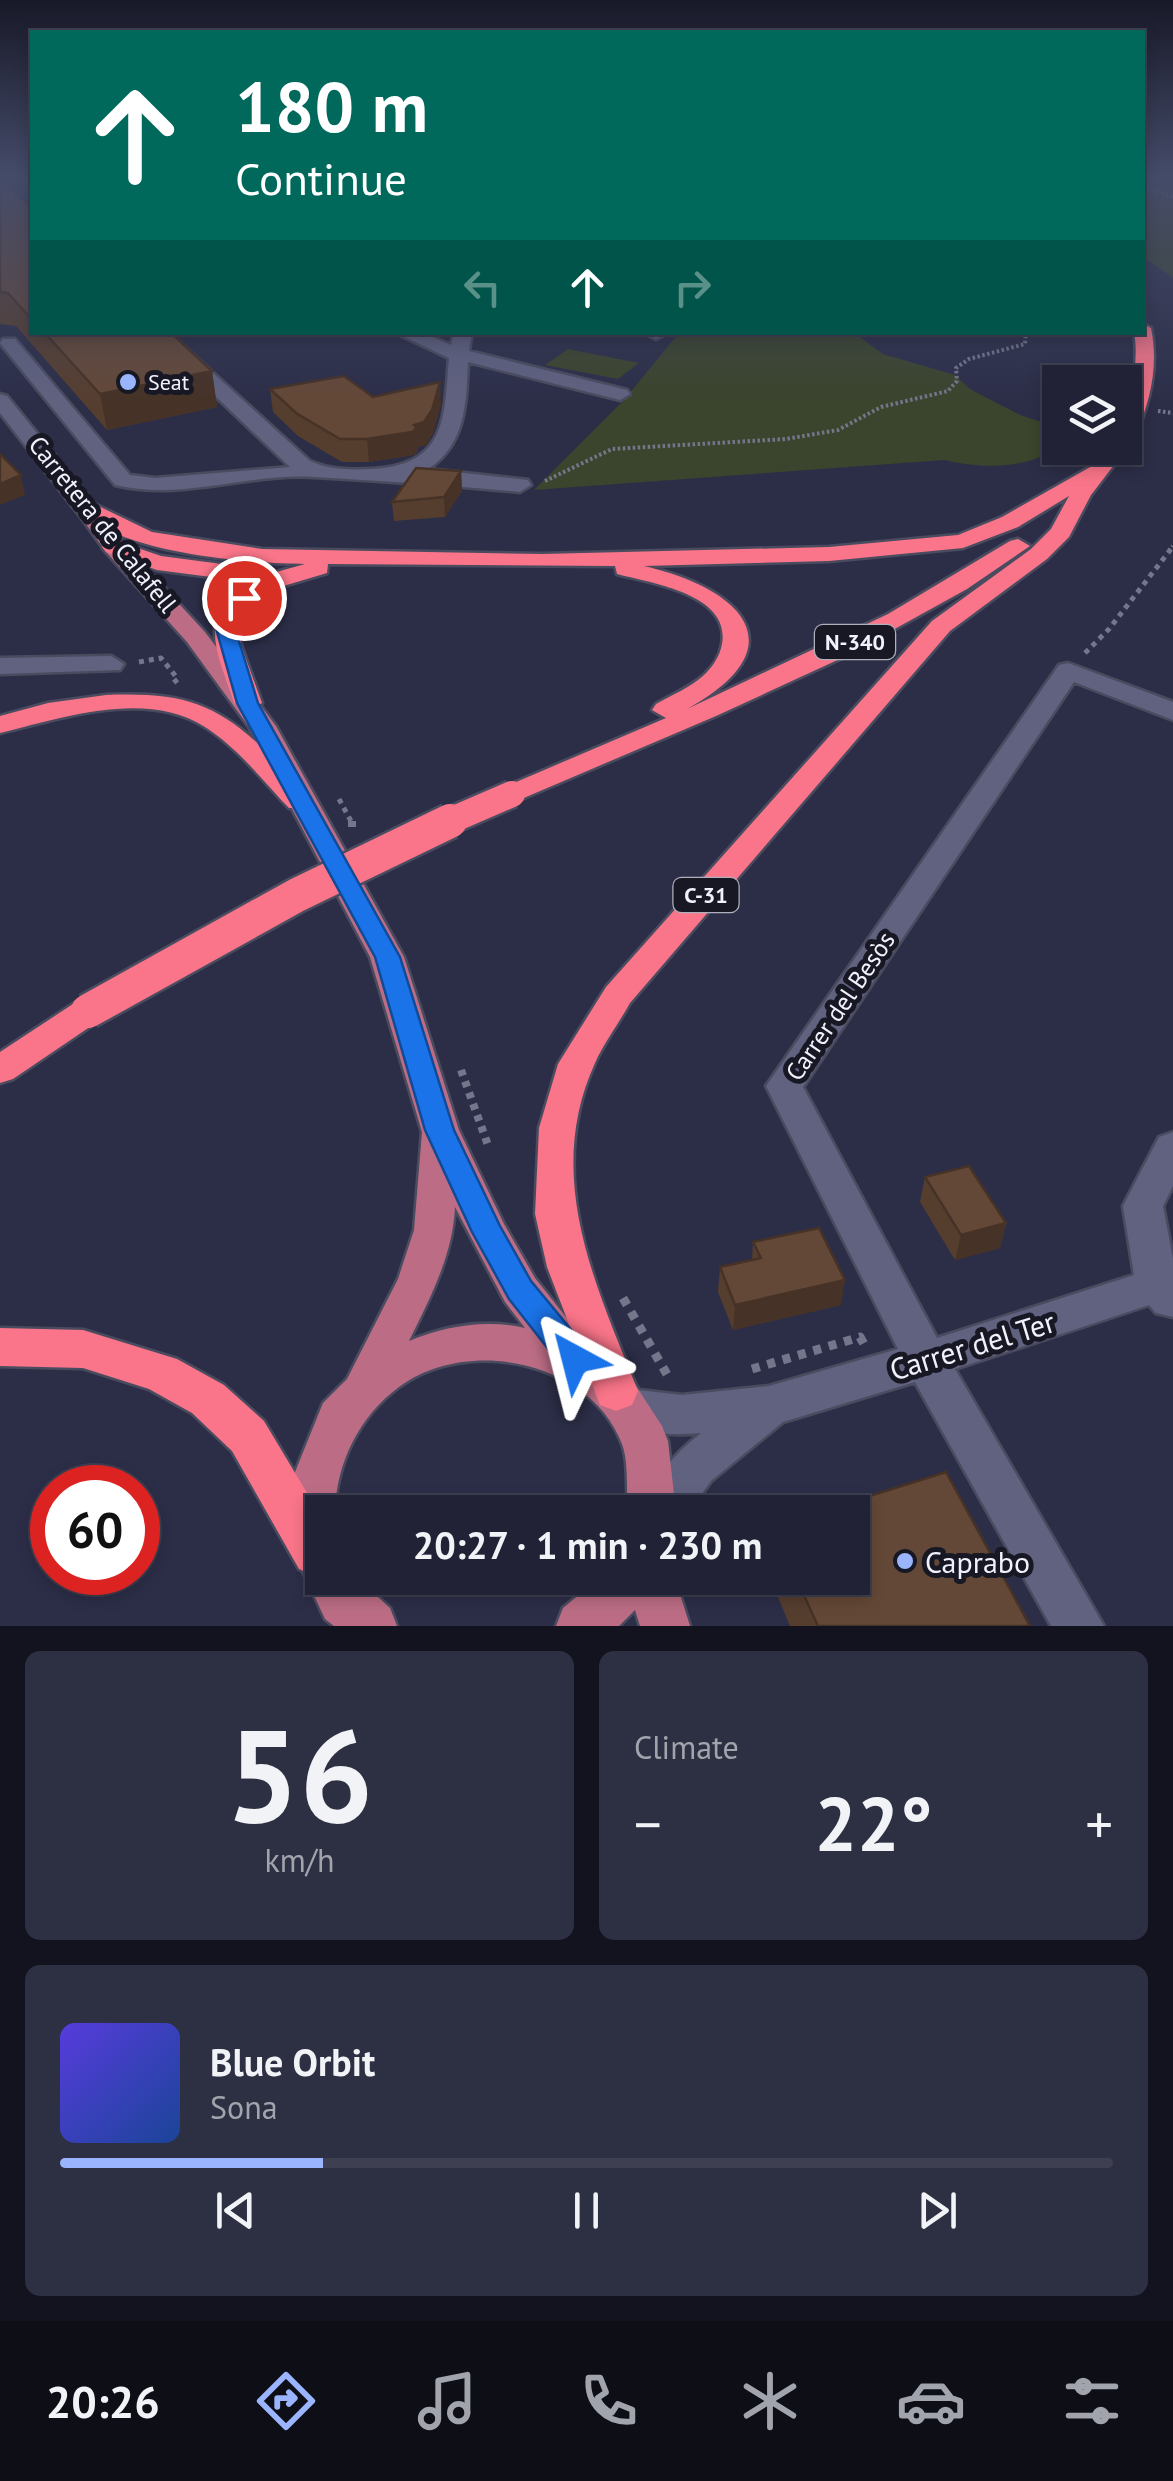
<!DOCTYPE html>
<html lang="en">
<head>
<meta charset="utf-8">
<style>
  body { margin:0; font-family:"PT Sans",sans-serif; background:#2d2f42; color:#f1f3f6; height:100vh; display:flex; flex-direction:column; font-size:38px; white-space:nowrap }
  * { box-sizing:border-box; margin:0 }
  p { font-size:32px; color:#a2a4ad }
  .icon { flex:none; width:55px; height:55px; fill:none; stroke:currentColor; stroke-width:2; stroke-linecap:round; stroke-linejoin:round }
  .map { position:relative; height:1626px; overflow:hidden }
  .sheet { display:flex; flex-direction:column; gap:25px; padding:25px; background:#12131e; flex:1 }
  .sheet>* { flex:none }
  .top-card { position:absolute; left:30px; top:30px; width:1115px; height:305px; border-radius:0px; box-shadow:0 5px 15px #0003,0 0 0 2px #3e3f51; background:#00695c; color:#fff; overflow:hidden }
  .buttons { position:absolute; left:1042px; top:365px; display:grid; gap:20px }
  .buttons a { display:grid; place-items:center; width:100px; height:100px; border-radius:0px; background:#212236; box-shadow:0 5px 15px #0003,0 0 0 2px #3e3f51; font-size:50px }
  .speed { position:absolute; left:30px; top:1465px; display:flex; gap:20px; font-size:50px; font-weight:700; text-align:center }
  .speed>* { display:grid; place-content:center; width:130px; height:130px; border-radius:50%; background:#212236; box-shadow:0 5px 15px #0003,0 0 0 2px #3e3f51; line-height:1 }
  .speed .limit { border:15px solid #d22; background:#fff; color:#111 }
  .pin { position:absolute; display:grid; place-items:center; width:85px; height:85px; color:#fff; margin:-42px; border:5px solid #fff; border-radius:50%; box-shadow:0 2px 10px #0007 }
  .me { position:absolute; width:110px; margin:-55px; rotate:322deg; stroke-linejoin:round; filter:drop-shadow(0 0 8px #0008) }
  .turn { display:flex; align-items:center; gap:35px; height:210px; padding:0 40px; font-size:45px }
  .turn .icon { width:130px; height:130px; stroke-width:2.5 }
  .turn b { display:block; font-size:70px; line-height:85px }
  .lanes { display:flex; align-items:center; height:95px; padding:0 40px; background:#0003; justify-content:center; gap:50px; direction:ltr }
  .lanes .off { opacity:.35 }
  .big { font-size:75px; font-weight:700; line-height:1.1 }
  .sheet .widget { flex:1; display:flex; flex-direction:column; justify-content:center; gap:15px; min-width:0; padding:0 35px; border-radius:15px; background:#2d2f42 }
  .sheet .dial { align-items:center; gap:0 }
  .dial b { font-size:130px; line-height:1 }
  .song { display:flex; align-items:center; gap:30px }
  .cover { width:120px; height:120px; border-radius:15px; background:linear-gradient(135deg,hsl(250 70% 55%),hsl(220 70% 35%)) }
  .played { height:10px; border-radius:5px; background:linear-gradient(90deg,#9ab5fd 25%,#3e3f51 25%) }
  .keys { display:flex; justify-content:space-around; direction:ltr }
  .heat { display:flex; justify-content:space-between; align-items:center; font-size:55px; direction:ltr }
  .sheet .tiles { flex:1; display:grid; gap:25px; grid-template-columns:1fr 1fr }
  .widget:last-child { grid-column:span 2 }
  .trip { position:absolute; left:305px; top:1495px; width:565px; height:100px; border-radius:0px; background:#212236; box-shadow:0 5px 15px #0003,0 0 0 2px #3e3f51; font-weight:700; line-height:100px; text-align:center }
  .tab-bar { display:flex; height:160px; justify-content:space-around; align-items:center; background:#0d0e16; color:#a2a4ad }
  .tab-bar .icon { width:70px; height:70px }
  .tab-bar .on { color:#9ab5fd }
  .tab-bar b { font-size:45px; color:#f1f3f6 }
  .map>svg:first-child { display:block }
  .green { fill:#3b442c }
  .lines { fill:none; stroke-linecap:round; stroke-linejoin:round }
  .street-casing { stroke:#4a4b5f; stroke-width:5 }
  .primary-casing { stroke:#4a4b5f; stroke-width:5 }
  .highway-casing { stroke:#4a4b5f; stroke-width:5 }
  .path-far3 { stroke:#74768b; stroke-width:4; stroke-dasharray:2.5 2.5; stroke-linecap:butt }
  .path-far2 { stroke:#74768b; stroke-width:5; stroke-dasharray:5 5; stroke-linecap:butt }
  .path-far1 { stroke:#74768b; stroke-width:8; stroke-dasharray:6 6; stroke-linecap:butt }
  .path { stroke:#74768b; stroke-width:9; stroke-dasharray:8 8; stroke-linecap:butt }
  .street { fill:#606280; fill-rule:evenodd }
  .primary { fill:#bc6d85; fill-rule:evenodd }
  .highway { fill:#fa7589; fill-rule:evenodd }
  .highway-bridge-far1-casing { stroke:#4a4b5f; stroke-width:31; stroke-linecap:butt }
  .highway-bridge-casing { stroke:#4a4b5f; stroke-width:39; stroke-linecap:butt }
  .highway-bridge-far1 { stroke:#fa7589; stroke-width:26 }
  .highway-bridge { stroke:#fa7589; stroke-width:34 }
  .wall { fill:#563e2f }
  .shaded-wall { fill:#463226 }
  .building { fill:#644837; stroke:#463226; stroke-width:2.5 }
  .route { fill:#1a73e8; stroke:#114b97; stroke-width:2.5 }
  .poi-dot { fill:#9ab5fd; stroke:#171824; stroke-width:4 }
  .labels { text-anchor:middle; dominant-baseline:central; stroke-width:10; stroke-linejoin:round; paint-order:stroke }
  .far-poi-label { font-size:22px; fill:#f0f1fc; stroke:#171824; text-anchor:start }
  .shield { fill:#171824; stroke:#afb0bb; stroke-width:2.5 }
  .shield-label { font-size:22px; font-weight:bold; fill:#f0f1fc }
  .street-label { font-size:25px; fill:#f0f1fc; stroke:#171824 }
  .near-street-label { font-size:30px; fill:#f0f1fc; stroke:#171824 }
  .near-poi-label { font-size:30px; fill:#f0f1fc; stroke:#171824; text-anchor:start }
</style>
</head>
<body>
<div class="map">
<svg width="1173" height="1626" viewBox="0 0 1173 1626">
  <rect width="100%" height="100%" fill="#2c2e48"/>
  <path class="green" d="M1143 176H1173V278L1143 257Z
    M679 333H886L860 337 883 354 955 375 970 389 1020 415 1060 428V444C1035 470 977 469 945 460L534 490 624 400Z
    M568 349 639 363 618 379 545 365Z"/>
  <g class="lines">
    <defs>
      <path id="street" d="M148 332H168L310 461C330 470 350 470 372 469 447 465 444 418 449 358L394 332H420L451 345 454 332H472L469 351 627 390 630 394 620 400 468 362C466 404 466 444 428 469L528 480 531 485 520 492C451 485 382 481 314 477 247 473 182 501 115 485L0 343 3 339H15L130 475 155 478 290 467Z
        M643 332H664L665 334 656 339Z
        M0 394 7 396 92 501 95 506 92 511H76L0 413Z
        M111 656 124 664 120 670 0 674V658Z
        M1068 663 1173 702V720L1074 682 803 1087 937 1338 1134 1275 1123 1206 1159 1137 1173 1132V1186L1163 1206 1173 1259V1317L1156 1313 1149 1305 955 1369 1104 1626H1051L915 1382 783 1422 711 1481 689 1512H637C651 1481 674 1454 701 1433 672 1436 641 1433 614 1423L608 1409 614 1395 630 1389 682 1395 769 1386 898 1349 766 1086 1059 665Z"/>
      <path id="primary" d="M84 499 92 501 122 542 205 632 276 726 404 957 459 1130 504 1224 535 1278 593 1351 629 1375 662 1426 668 1441 676 1512H628C626 1492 629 1463 622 1444 591 1361 468 1336 399 1387 359 1416 336 1464 335 1512H322V1578H357L390 1608 397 1626H334L325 1619 290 1544 287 1513 291 1482 323 1403 347 1379 398 1279 414 1230 422 1132 370 957 249 727 187 642 106 552 73 506ZM455 1207 505 1302 525 1328C486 1319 445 1326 409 1341 430 1298 453 1255 455 1207Z
        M599 1578H675L690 1626H640L635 1610 619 1626H556L563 1608Z"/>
      <path id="highway" d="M1142 323 1151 328C1159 367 1150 401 1135 437L1125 443C1125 406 1141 370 1134 332H1142Z
        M1125 444 1127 448 1091 495 1069 537 1047 559 950 631 630 1003C619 1023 604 1043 595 1063 543 1177 596 1286 638 1391L632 1405 616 1411 600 1405 547 1267 535 1214 539 1128 558 1064 606 987 932 621 1031 549 1051 529 1069 496 1018 527 963 548 829 561 644 566C740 588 801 646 687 709L888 614 1010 541 1018 539 1030 546 967 589 844 657 716 716 512 803 502 800 497 794 502 788 666 718 652 710 656 704C672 695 689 688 703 676 712 668 720 656 722 644 731 594 651 583 617 574L615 566 328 564 327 573 270 590 241 614V645L262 703 248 711 234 703C219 655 193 614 250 582L157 570 106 552 102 547 114 540 161 556 259 569 269 574 305 564C244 563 115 553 73 506L84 499 152 532 262 549 543 554 829 547 958 535 1002 517 1092 466 1106 448Z
        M106 695C188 692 220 704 278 763 290 775 305 787 315 802L311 808H289C263 781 238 748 205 727 146 689 62 718 0 733V716L48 703Z
        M88 999 100 1002 105 1011 100 1020 13 1079 0 1083V1052L76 1002Z
        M0 1328 83 1330 177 1359 224 1385 264 1421 322 1518V1573L316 1576 299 1569 232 1451 192 1413 149 1389 83 1368 0 1366Z"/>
    </defs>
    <use href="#street" class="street-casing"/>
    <use href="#primary" class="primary-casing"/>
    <use href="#highway" class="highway-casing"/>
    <path class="path-far3" d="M1142 187 1173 197
      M1158 411 1173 413
      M545 481 612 449 786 439 838 430 881 407 948 391 957 381 956 368 969 359 1025 344 1026 332
      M1169 551 1173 546"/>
    <path class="path-far2" d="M1085 653 1109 629 1171 549
      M139 662 161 658 178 679 172 684
      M339 799 352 823"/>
    <path class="path-far1" d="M352 821V827
      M461 1070 489 1148"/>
    <path class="path" d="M623 1298 669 1378
      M752 1369 860 1337 865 1346"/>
    <use href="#street" class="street"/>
    <use href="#primary" class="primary"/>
    <use href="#highway" class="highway"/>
    <defs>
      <path id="highway-bridge-far1" d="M445 823 512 794"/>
      <path id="highway-bridge" d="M88 1011 297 895 450 821"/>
    </defs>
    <use href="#highway-bridge-far1" class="highway-bridge-far1-casing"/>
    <use href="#highway-bridge" class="highway-bridge-casing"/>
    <use href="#highway-bridge-far1" class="highway-bridge-far1"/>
    <use href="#highway-bridge" class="highway-bridge"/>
  </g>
  <path class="wall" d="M0 180 32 209V332H170L212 371 217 407 107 430 16 326 0 324Z
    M270 389 373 397 441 404 433 433 426 445 418 447V451L414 455 369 462H342L298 436 273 412Z
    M461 471 462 491 445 517 394 521 392 502Z
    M925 1177 1006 1223 1000 1248 955 1260 920 1202Z
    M753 1242 841 1305 733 1330 718 1292 720 1267 752 1260Z
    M770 1578H852L1030 1626H790Z"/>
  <path class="shaded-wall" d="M179 332H209L180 338Z
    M212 371 217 407 107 430 100 394Z
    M440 382 441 404 433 433 426 445 418 447V451L414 455 369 462 367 439 414 425Z
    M461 471 462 491 445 517 444 497Z
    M21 475 25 495 0 505V484Z
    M1006 1223 1000 1248 955 1260 961 1235Z
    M845 1280 841 1305 733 1330 735 1305Z"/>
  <path class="building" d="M0 180 32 209V320L8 293 0 292Z
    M44 332H170L212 371 100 394Z
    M344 376 373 397 440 382 432 410 424 422 414 425 417 428 412 432 367 439H340L296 413 270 389Z
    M0 454 21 475 0 484Z
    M416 468 461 471 444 497 392 502Z
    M969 1166 1006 1223 961 1235 925 1177Z
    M819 1228 845 1280 735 1305 720 1267 761 1258 753 1242Z
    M946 1472 1030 1626H818L796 1578H852V1512H819Z"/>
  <linearGradient id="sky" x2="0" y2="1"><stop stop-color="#181928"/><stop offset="0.44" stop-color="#454c6a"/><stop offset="1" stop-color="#454c6a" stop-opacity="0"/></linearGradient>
  <rect width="1173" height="403" fill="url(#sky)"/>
  <path class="route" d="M244 592 253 598 239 612 235 628 258 703 400 957 454 1130 500 1226 531 1281 587 1349 592 1359 587 1369 575 1374 564 1369 509 1299 472 1232 425 1130 375 957 237 703 216 628 224 607Z"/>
  <g class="poi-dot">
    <circle cx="128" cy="382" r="10"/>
    <circle cx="905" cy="1561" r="10"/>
  </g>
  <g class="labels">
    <g class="far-poi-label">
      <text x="148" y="382">Seat</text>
    </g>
    <g class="shield">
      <rect x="815" y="625" width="80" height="34" rx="8"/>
      <rect x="673.5" y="878" width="65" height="34" rx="8"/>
    </g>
    <g class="shield-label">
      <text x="855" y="642">N-340</text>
      <text x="706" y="895">C-31</text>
    </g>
    <g class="street-label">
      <text transform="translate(103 524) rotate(51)">Carretera de Calafell</text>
      <text transform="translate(840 1006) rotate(-56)">Carrer del Besòs</text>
    </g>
    <g class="near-street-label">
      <text transform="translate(972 1345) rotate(-17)">Carrer del Ter</text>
    </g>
    <g class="near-poi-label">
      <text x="925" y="1561">Caprabo</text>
    </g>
  </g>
</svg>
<div class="buttons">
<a><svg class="icon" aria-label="layers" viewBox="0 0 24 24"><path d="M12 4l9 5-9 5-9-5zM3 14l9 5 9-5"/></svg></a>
</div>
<div class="speed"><div class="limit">60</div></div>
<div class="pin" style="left:244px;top:598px;background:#d93025"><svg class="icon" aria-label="arrive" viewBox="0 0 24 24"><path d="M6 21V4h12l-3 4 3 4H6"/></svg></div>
<svg class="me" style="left:575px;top:1359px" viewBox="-20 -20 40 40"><path d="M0-17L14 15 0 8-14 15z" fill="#1a73e8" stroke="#fff" stroke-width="4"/></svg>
<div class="trip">20:27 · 1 min · 230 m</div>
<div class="top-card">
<div class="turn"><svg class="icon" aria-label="ahead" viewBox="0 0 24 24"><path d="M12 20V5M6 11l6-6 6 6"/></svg><div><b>180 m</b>Continue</div></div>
<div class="lanes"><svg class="icon off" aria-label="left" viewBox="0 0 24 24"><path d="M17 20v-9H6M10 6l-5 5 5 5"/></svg><svg class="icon" aria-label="ahead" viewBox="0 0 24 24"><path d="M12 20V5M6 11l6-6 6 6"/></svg><svg class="icon off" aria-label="right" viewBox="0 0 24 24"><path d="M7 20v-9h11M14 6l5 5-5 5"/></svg></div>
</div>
</div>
<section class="sheet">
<div class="tiles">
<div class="widget dial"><b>56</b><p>km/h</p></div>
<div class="widget"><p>Climate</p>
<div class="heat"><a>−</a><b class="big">22°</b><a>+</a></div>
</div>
<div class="widget">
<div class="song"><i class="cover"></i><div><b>Blue Orbit</b><p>Sona</p></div></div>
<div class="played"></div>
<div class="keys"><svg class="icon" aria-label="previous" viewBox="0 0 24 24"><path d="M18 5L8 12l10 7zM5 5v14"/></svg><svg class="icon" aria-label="pause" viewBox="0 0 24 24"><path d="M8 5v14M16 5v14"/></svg><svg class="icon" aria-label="next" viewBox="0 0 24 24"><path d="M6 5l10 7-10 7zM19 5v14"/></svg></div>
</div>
</div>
</section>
<nav class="tab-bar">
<b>20:26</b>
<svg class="icon on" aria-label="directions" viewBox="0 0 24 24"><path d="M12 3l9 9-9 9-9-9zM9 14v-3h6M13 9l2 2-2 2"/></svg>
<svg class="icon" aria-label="music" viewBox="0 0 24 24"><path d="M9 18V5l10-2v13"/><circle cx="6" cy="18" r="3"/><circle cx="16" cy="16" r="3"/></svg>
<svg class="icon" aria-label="phone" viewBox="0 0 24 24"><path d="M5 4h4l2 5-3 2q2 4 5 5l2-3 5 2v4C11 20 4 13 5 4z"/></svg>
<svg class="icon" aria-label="climate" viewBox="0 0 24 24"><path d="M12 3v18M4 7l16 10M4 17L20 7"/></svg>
<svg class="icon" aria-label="car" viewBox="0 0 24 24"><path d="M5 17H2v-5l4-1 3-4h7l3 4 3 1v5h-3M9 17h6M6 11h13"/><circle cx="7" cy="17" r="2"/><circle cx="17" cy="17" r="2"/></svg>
<svg class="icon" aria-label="filters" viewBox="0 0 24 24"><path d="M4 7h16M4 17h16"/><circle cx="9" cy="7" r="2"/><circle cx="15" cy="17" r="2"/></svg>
</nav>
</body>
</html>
